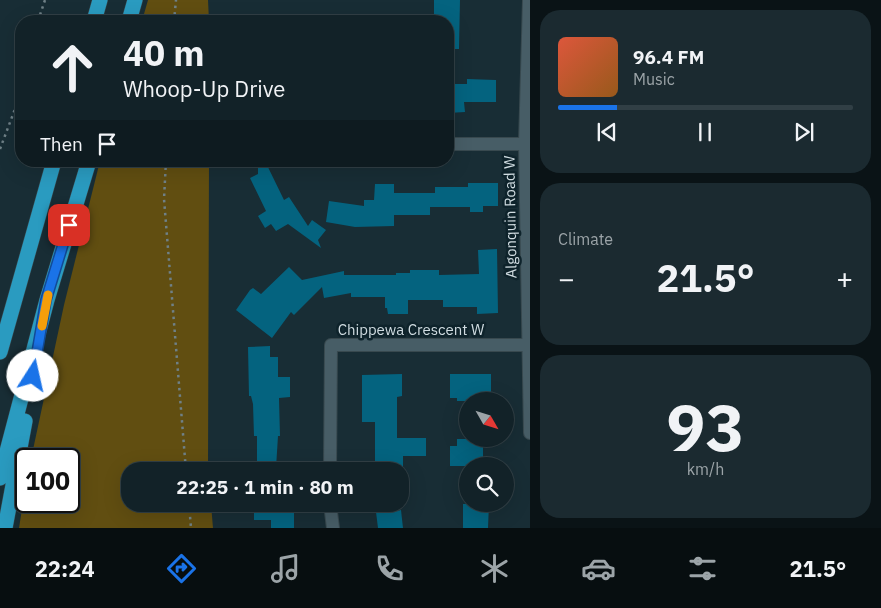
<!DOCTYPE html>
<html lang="en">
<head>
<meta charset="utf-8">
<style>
  body { margin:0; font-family:"IBM Plex Sans",sans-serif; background:#1b2a30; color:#f1f3f6; height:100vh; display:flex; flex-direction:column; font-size:19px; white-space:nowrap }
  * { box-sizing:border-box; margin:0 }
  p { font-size:16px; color:#9ca4a8 }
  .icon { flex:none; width:28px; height:28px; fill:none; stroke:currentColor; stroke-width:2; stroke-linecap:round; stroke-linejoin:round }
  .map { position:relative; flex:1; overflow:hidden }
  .details { display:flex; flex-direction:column; gap:10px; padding:10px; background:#0a1316; width:351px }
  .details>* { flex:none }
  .banner { position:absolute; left:15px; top:15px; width:439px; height:152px; border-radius:20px; box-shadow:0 5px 20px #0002,0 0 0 1px #313f45; background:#122228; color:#f1f3f6; overflow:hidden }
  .needle { width:32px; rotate:129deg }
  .fabs { position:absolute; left:459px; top:392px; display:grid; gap:10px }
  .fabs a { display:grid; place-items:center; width:55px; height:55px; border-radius:50%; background:#122228; box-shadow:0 5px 20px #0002,0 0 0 1px #313f45; font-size:25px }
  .speed { position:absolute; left:15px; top:448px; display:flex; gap:10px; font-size:25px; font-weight:700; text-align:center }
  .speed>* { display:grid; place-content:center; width:65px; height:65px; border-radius:50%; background:#122228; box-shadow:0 5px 20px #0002,0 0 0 1px #313f45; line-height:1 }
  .speed .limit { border:2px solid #111; border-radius:8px; background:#fff; color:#111 }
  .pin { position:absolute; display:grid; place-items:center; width:42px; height:42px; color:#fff; margin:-21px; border-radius:10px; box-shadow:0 2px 8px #0006 }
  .me { position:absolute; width:55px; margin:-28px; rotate:10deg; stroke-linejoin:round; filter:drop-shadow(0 0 4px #0008) }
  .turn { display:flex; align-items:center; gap:18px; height:105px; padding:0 25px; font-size:22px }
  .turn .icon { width:65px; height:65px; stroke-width:2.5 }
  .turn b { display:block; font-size:35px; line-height:42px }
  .then { display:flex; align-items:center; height:48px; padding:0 25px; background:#0003; gap:10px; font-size:19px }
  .big { font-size:38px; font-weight:700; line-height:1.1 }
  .details .tile { flex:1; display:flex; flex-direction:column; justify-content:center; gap:8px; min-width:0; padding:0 18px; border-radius:20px; background:#1b2a30 }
  .details .dial { align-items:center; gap:0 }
  .dial b { font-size:65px; line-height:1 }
  .song { display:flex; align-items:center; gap:15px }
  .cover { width:60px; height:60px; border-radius:8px; background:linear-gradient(135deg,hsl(10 70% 55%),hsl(30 70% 35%)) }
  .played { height:5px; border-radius:2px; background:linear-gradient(90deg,#1a73e8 20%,#313f45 20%) }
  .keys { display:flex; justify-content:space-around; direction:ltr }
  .heat { display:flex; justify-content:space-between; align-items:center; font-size:28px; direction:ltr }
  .trip { position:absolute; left:121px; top:462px; width:288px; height:50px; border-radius:20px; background:#122228; box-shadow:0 5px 20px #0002,0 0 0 1px #313f45; font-weight:700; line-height:50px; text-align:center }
  .menu { display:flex; height:80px; justify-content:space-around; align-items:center; background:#070e10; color:#9ca4a8 }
  .menu .icon { width:35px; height:35px }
  .menu .active { color:#1a73e8 }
  .menu b { font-size:22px; color:#f1f3f6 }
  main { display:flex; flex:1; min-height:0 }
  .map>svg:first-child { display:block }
  .green { fill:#614e11 }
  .building { fill:#04637f }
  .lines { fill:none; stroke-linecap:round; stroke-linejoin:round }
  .minor-casing { stroke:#38494f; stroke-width:14 }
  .motorway-casing { stroke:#38494f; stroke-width:16 }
  .path { stroke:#6f8087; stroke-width:2.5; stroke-dasharray:2.5 4; stroke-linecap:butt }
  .minor { stroke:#475d66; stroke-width:12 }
  .motorway { stroke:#2a9bc0; stroke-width:15 }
  .route-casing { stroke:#114b97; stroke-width:12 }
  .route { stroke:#1a73e8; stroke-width:9 }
  .slow { stroke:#f59e0b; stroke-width:9 }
  .labels { text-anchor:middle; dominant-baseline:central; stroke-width:5; stroke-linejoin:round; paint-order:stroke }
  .street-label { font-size:15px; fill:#d0dce1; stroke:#0e232b }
</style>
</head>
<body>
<main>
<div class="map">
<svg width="530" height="528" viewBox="0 0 530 528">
  <rect width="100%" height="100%" fill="#182d35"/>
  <path class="green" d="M148 0H208L209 21H142Z
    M100 161H209L208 471H130V504H211L213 528H19L26 484V501H69V459H31L64 305Z"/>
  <path class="building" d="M434 0H460L459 49H448V21H434Z
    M467 79 496 80V102H464L465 112 448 113V84H467Z
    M258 161H265L284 200 289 197 308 226 312 220 326 230 318 240 321 248 288 224 276 231 271 224 265 228 258 216 266 211 250 178 258 174Z
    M468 183H498V206H483V212H470V207H430V215H394V226L355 227 326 222 329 201 364 206V200H374L375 184H394V193H435V187H468Z
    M497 249 498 313 477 314V307H443V300H408V314H388L387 308H385V297H351V293L324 298 322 287 294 315 291 312 272 338 236 310 250 290 253 288 261 294 289 267 302 280 344 271V275H396V273H410V270H439V275L479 274 478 250Z
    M270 346V357H278V377H290V397L279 398 280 436H278L276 468H257V436H254L253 404 251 396H249L248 347Z
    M402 374V396L397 397V438H426V456H403V468L375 469V422H362V375Z
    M450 374H491V401H457V398H450Z
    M457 439H479V446H483V466H450V446H457Z
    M254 504H294V528H271V520H254Z
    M375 504H397V511L401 510 403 528H378Z
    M463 504H489L488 528H463Z"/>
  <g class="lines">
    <defs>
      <path id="minor" d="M529 0 525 144 530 433
        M448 144H525
        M330 471 331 345H528
        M330 504 333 528"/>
      <path id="motorway" d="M94 21 100 0
        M129 21 135 0
        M0 352 54 161
        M0 478 47 300 89 161
        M5 528 25 421"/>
    </defs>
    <use href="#minor" class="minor-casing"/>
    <use href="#motorway" class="motorway-casing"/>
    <path class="path" d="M38 21 45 0
      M174 21 176 0
      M0 149 21 93
      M166 161 164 199 186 471
      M189 504 191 528"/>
    <use href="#minor" class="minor"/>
    <use href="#motorway" class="motorway"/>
  </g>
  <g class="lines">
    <defs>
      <path id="route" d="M33 376 46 300 69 225"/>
    </defs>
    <use href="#route" class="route-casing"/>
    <use href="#route" class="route"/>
    <path class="slow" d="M42 326 48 295"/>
  </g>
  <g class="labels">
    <g class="street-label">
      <text transform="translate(510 217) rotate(-91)">Algonquin Road W</text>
      <text x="411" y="329">Chippewa Crescent W</text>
    </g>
  </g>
</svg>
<div class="fabs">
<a><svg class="needle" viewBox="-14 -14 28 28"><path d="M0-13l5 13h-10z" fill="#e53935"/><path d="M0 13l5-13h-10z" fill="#9ca4a8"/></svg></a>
<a><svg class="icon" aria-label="search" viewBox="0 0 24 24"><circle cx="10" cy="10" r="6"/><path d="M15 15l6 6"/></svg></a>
</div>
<div class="speed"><div class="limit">100</div></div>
<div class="pin" style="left:69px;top:225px;background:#d93025"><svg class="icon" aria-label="arrive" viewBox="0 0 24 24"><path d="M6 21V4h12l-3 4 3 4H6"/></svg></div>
<svg class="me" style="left:33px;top:376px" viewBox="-20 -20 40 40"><circle r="19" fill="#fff"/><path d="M0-13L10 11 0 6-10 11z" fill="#1a73e8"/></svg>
<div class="trip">22:25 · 1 min · 80 m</div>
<div class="banner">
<div class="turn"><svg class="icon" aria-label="ahead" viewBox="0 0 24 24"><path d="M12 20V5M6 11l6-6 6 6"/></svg><div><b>40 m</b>Whoop-Up Drive</div></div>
<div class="then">Then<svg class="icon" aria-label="arrive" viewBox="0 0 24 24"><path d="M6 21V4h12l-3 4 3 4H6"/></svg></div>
</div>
</div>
<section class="details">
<div class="tile">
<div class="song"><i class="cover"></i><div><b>96.4 FM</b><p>Music</p></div></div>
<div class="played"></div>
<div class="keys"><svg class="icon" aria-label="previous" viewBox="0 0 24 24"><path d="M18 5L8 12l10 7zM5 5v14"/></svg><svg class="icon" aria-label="pause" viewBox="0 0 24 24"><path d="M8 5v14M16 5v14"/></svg><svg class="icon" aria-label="next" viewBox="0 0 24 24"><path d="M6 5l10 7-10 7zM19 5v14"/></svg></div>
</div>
<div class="tile"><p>Climate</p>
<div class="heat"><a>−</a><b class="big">21.5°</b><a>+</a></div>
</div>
<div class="tile dial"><b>93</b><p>km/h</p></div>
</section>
</main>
<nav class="menu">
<b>22:24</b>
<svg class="icon active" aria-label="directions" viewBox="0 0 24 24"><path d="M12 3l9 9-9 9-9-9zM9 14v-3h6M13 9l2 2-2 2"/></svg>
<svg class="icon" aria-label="music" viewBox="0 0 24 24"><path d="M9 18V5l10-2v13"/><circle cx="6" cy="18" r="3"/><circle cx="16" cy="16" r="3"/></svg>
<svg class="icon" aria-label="phone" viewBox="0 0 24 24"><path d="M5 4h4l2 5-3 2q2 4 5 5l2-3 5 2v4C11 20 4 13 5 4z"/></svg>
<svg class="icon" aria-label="climate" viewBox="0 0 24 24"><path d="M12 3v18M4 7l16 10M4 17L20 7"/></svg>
<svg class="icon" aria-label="car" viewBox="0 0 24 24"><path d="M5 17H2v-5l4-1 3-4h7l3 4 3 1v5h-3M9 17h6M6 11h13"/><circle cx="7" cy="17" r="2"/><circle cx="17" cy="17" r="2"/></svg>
<svg class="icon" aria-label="filters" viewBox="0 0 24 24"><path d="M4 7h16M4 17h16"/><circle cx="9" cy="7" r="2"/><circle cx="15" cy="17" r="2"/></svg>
<b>21.5°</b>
</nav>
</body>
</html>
